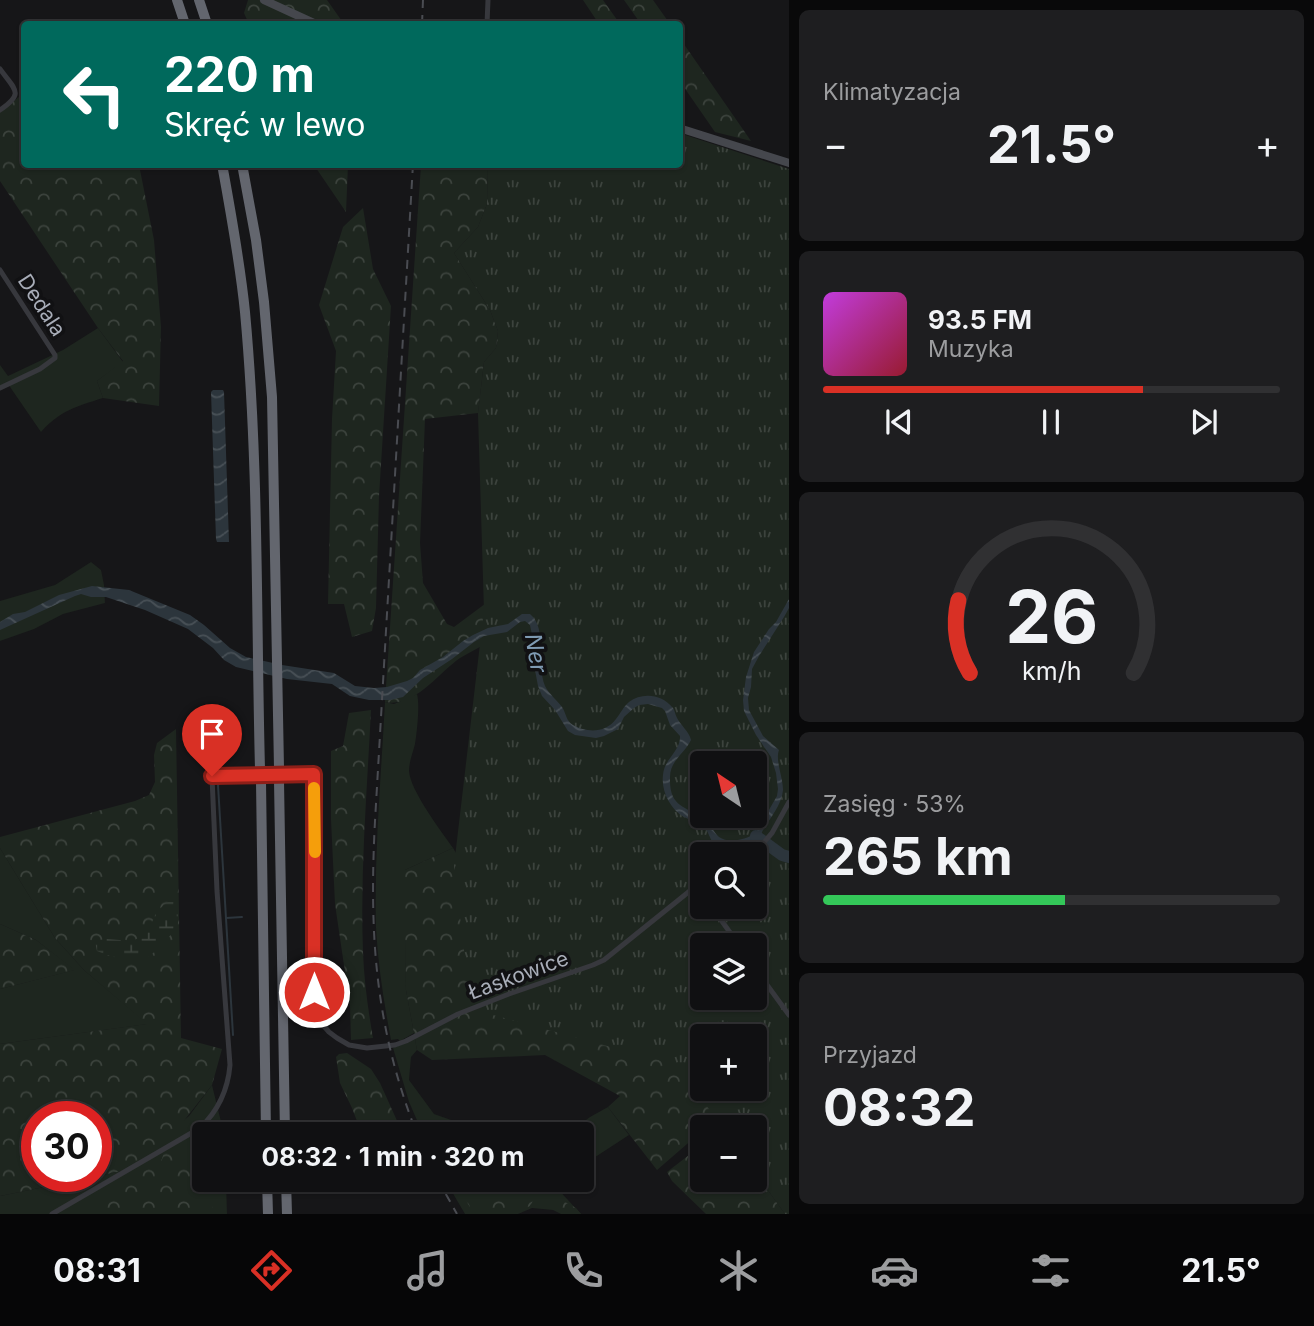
<!DOCTYPE html>
<html lang="pl">
<head>
<meta charset="utf-8">
<style>
  body { margin:0; font-family:Inter,sans-serif; background:#1e1e20; color:#f1f3f6; height:100vh; display:flex; flex-direction:column; font-size:26px; white-space:nowrap }
  * { box-sizing:border-box; margin:0 }
  p { font-size:23px; color:#9c9d9f }
  .icon { flex:none; width:38px; height:38px; fill:none; stroke:currentColor; stroke-width:2; stroke-linecap:round; stroke-linejoin:round }
  .map { position:relative; flex:1; overflow:hidden }
  .drawer { display:flex; flex-direction:column; gap:10px; padding:10px; background:#09090a; width:525px }
  .drawer>* { flex:none }
  .banner { position:absolute; left:21px; top:21px; width:662px; height:147px; border-radius:7px; box-shadow:0 2px 5px #0004,0 0 0 2px #303032; background:#00695c; color:#fff; overflow:hidden }
  .needle { width:46px; rotate:325deg }
  .fabs { position:absolute; left:690px; top:751px; display:grid; gap:14px }
  .fabs a { display:grid; place-items:center; width:77px; height:77px; border-radius:7px; background:#101012; box-shadow:0 2px 5px #0004,0 0 0 2px #303032; font-size:35px }
  .speed { position:absolute; left:21px; top:1101px; display:flex; gap:14px; font-size:35px; font-weight:700; text-align:center }
  .speed>* { display:grid; place-content:center; width:91px; height:91px; border-radius:50%; background:#101012; box-shadow:0 2px 5px #0004,0 0 0 2px #303032; line-height:1 }
  .speed .limit { border:10px solid #d22; background:#fff; color:#111 }
  .pin { position:absolute; display:grid; place-items:center; width:60px; height:60px; color:#fff; margin:-72px -30px; border-radius:50% 50% 50% 0; rotate:-45deg; box-shadow:0 0 7px #0007 }
  .pin .icon { rotate:45deg }
  .me { position:absolute; width:77px; margin:-38px; rotate:0deg; stroke-linejoin:round; filter:drop-shadow(0 0 5px #0008) }
  .turn { display:flex; align-items:center; gap:24px; height:147px; padding:0 28px; font-size:32px }
  .turn .icon { width:91px; height:91px; stroke-width:2.5 }
  .turn b { display:block; font-size:49px; line-height:60px }
  .big { font-size:52px; font-weight:700; line-height:1.1 }
  .drawer .widget { flex:1; display:flex; flex-direction:column; justify-content:center; gap:10px; min-width:0; padding:0 24px; border-radius:10px; background:#1e1e20 }
  .drawer .dial { align-items:center; gap:0 }
  .dial svg { height:182px; overflow:visible; fill:none; stroke:#303032; stroke-width:7; stroke-linecap:round; text-anchor:middle }
  .dial text { fill:#f1f3f6; stroke:none }
  .song { display:flex; align-items:center; gap:21px }
  .cover { width:84px; height:84px; border-radius:10px; background:linear-gradient(135deg,hsl(290 70% 55%),hsl(350 70% 35%)) }
  .played { height:7px; border-radius:4px; background:linear-gradient(90deg,#d93025 70%,#303032 70%) }
  .keys { display:flex; justify-content:space-around; direction:ltr }
  .heat { display:flex; justify-content:space-between; align-items:center; font-size:38px; direction:ltr }
  .charge { height:10px; border-radius:5px; background:linear-gradient(90deg,#34c759 53%,#303032 0) }
  .trip { position:absolute; left:192px; top:1122px; width:402px; height:70px; border-radius:7px; background:#101012; box-shadow:0 2px 5px #0004,0 0 0 2px #303032; font-weight:700; line-height:70px; text-align:center }
  .dock { display:flex; height:112px; justify-content:space-around; align-items:center; background:#060607; color:#9c9d9f }
  .dock .icon { width:49px; height:49px }
  .dock .current { color:#d93025 }
  .dock b { font-size:32px; color:#f1f3f6 }
  main { display:flex; flex:1; min-height:0 }
  .map>svg:first-child { display:block }
  .green { fill:#1e261f }
  .forest { fill:url(#forest-crowns); fill-rule:evenodd }
  .wetland { fill:url(#wetland-marsh) }
  .park { fill:url(#park-tufts); fill-rule:evenodd }
  .water { fill:url(#water-waves) }
  .lines { fill:none; stroke-linecap:round; stroke-linejoin:round }
  .stream { stroke:#2c353c; stroke-width:2 }
  .river { stroke:#2c353c; stroke-width:12 }
  .street { stroke:#37383d; stroke-width:5 }
  .secondary { stroke:#45474d; stroke-width:8 }
  .highway { stroke:#63666e; stroke-width:10 }
  .rail { stroke:#4a4c52; stroke-width:2; stroke-dasharray:9 7; stroke-linecap:butt }
  .highway-bridge { stroke:#63666e; stroke-width:10 }
  .route-casing { stroke:#8d1f18; stroke-width:18 }
  .route { stroke:#d93025; stroke-width:12 }
  .slow { stroke:#f59e0b; stroke-width:12 }
  .labels { text-anchor:middle; dominant-baseline:central; stroke-width:7; stroke-linejoin:round; paint-order:stroke }
  .street-label { font-size:21px; fill:#a8adb8; stroke:#111113 }
  .water-label { font-size:23px; font-style:italic; fill:#7f9bb3; stroke:#111113 }
</style>
</head>
<body>
<main>
<div class="map">
<svg width="789" height="1214" viewBox="0 0 789 1214">
  <defs>
    <pattern id="forest-crowns" width="20" height="18" patternUnits="userSpaceOnUse" patternTransform="scale(1.75)"><rect width="20" height="18" fill="#1e261f"/><path d="M2 6a3 3 0 1 1 6 0M12 15a3 3 0 1 1 6 0" fill="none" stroke="#3c433d"/></pattern>
    <pattern id="wetland-marsh" width="20" height="14" patternUnits="userSpaceOnUse" patternTransform="scale(1.75)"><rect width="20" height="14" fill="#1e261f"/><path d="M1 5h8M5 5V1M11 12h8M15 12V8" fill="none" stroke="#3c433d"/></pattern>
    <pattern id="park-tufts" width="24" height="20" patternUnits="userSpaceOnUse" patternTransform="scale(1.75)"><rect width="24" height="20" fill="#1e261f"/><path d="M3 7l-1-3M5 7V3M7 7l1-3M15 17l-1-3M17 17v-4M19 17l1-3" fill="none" stroke="#3c433d"/></pattern>
    <pattern id="water-waves" width="16" height="10" patternUnits="userSpaceOnUse" patternTransform="scale(1.75)"><rect width="16" height="10" fill="#2c353c"/><path d="M0 5q4-4 8 0t8 0" fill="none" stroke="#485056"/></pattern>
  </defs>
  <rect width="100%" height="100%" fill="#161618"/>
  <path class="green" d="M98 328 123 362 97 381 103 398C75 407 61 410 41 432L8 384 0 386V365L8 376 63 350Z
    M91 562 101 570 104 585 105 603 63 614 34 629 0 641V601L55 585Z
    M417 694C420 705 417 732 415 744 413 752 409 762 409 771 410 790 441 831 453 848L405 870 406 990 414 1033 400 1041 398 1039 391 1040C384 1003 378 966 376 928 374 853 381 777 385 702L394 704Z
    M0 848 55 938 84 970 148 1024 0 1044V989L74 970 36 940 0 924Z
    M415 1039 417 1050 411 1057 409 1080 434 1114 491 1134H423L409 1102 393 1048Z
    M212 1085 224 1134H205V1180H226L227 1214H0V1196L122 1171 189 1116Z
    M608 1107 629 1135 583 1165V1134H567L590 1117Z
    M445 1180H561L554 1185 581 1214H561L553 1210 532 1208 518 1214H465Z"/>
  <path class="forest" d="M248 0H327L344 24H249L244 13Z
    M583 0H603L620 24H599Z
    M624 0H653L670 24H641Z
    M679 37 751 141 715 132 679 80Z
    M24 93V164L139 165 154 240 161 327 159 406 103 398 97 381 123 361 98 328 0 181V112Z
    M314 165H348L346 212Z
    M421 165H488L487 204 478 227 454 253 490 310 498 331 496 348 484 362 478 413 425 419 420 543 423 583 447 624 454 627 497 595 775 738 744 854 485 644C477 649 468 653 460 658 438 673 415 708 385 702ZM702 763H754V816H702Z
    M363 208 373 269 391 306 379 496 376 608 372 631 352 637 344 604H328L332 419 336 351 319 305 343 227Z
    M371 710C367 791 360 872 363 952 364 981 368 1009 373 1038L351 1040 350 1006 335 904 331 819V751L343 746 349 713Z
    M176 729 181 1038 222 1049 212 1085 169 1140 122 1171 0 1196V1044L147 1024 84 970 55 938 0 848V837L135 801 149 795 155 782 154 755 157 743ZM37 1116H96V1176H37Z
    M453 848 487 906 702 998 673 1056 717 1118 707 1127H702V1131L657 1170 608 1107 620 1096 545 1055 432 1060 417 1050 406 990 405 936 401 880 405 870Z
    M0 924 36 940 75 970 0 989Z
    M347 1053 371 1069 380 1083 403 1134H362L352 1108 340 1083 336 1057 339 1054Z
    M205 1144V1180H214L209 1193 214 1214H94L103 1202 101 1194 117 1183 160 1164 164 1153Z
    M702 1145V1180H754V1171L785 1214H706L672 1181 667 1172Z
    M454 1180H528L541 1187 530 1206 514 1214H474Z
    M543 1190 576 1208 581 1214C563 1214 558 1213 543 1203Z"/>
  <path class="wetland" d="M168 902H175C176 908 179 917 178 923 176 929 170 936 165 941 144 968 126 962 97 951L95 941 106 939 133 941 143 935 152 922 157 911Z"/>
  <path class="park" d="M679 133 789 169V1214H785L754 1171V1127H722L677 1065 471 1009 454 866 484 610 478 413 484 362 496 348 498 331 490 310 454 253 478 227 487 204 488 165 679 164ZM702 763H754V816H702ZM702 854H754V906H702ZM702 945H754V998H702ZM702 1036H754V1088H702Z"/>
  <path class="water" d="M213 390H223L224 392 229 542H217L216 539 211 392Z
    M92 586 129 590 190 615 204 625 230 648 246 657 282 665 334 673 355 686 374 688 387 687 407 681 413 678 420 670 443 657 463 641 473 635 488 628 508 624 522 614H530C548 629 536 664 545 686 549 694 557 700 562 707 566 713 566 721 573 725 587 733 606 733 616 719 621 713 623 707 629 702 642 692 662 694 673 708 675 711 675 714 677 718 681 726 689 731 691 740 684 754 670 761 670 777 669 808 685 805 705 820 711 824 713 832 719 837 729 844 746 839 755 834L777 796 778 789 776 773 771 757 756 735 744 711 743 700 746 677 754 652 769 629 776 622 789 599V608L784 617 759 656 752 669 751 687 748 698 749 710 763 736 779 750C775 760 783 777 783 790 782 805 769 819 762 832L761 837 765 840 761 844 755 840C739 847 727 849 712 841 709 836 708 831 704 827 698 822 690 820 684 817 670 809 661 791 663 775 664 759 681 751 680 736L670 725 665 711 662 708 648 704 639 705 634 708 624 717 618 729 604 736 596 738 575 735 568 731 555 710 542 696 538 686 535 670V649L530 625 525 621 520 622 507 632 484 636 474 642 452 659 423 678 403 697 390 700H369L350 696 332 684 287 679 236 667 224 660 213 648 188 629 145 610 106 597H91L81 594 75 596 0 630V622L13 614 25 612 59 595Z"/>
  <g class="lines">
    <path class="stream" d="M230 780 222 781 218 785 233 1035
      M226 918 242 917"/>
    <path class="river" d="M756 836 782 855 789 857"/>
    <path class="street" d="M487 24 488 0
      M0 69C15 90 25 93 0 110
      M0 270 55 355V358L40 369 0 388
      M754 854 772 833 789 802
      M711 906 739 945
      M754 967 789 1015
      M52 1214 200 1128C218 1111 228 1089 230 1065L217 891 212 777 314 774V992L317 1010 323 1025 329 1032 337 1038 349 1045 367 1048 395 1045 406 1041 458 1014 509 994 593 965 604 960 691 890 702 884"/>
    <path class="secondary" d="M264 0 316 24
      M679 128 789 163"/>
    <path class="highway" d="M177 0 185 24
      M199 0 207 24
      M222 164C231 213 240 262 245 312 259 464 256 617 260 769
      M242 164 256 240 264 302 272 397 279 768
      M279 781 285 1134
      M261 782 266 1134
      M267 1180 268 1214
      M286 1180 287 1214"/>
    <path class="rail" d="M422 24 423 0
      M413 164 375 821C369 935 375 1027 417 1134
      M438 1180 457 1214"/>
    <path class="highway-bridge" d="M279 768V781
      M260 769 261 782"/>
  </g>
  <g class="lines">
    <defs>
      <path id="route" d="M212 776 314 774V992"/>
    </defs>
    <use href="#route" class="route-casing"/>
    <use href="#route" class="route"/>
    <path class="slow" d="M314 788 315 852"/>
  </g>
  <g class="labels">
    <g class="street-label">
      <text transform="translate(42 305) rotate(57)">Dedala</text>
      <text transform="translate(518 975) rotate(-20)">Łaskowice</text>
    </g>
    <g class="water-label">
      <text transform="translate(536 653) rotate(80)">Ner</text>
    </g>
  </g>
</svg>
<div class="fabs">
<a><svg class="needle" viewBox="-14 -14 28 28"><path d="M0-13l5 13h-10z" fill="#e53935"/><path d="M0 13l5-13h-10z" fill="#9c9d9f"/></svg></a>
<a><svg class="icon" aria-label="search" viewBox="0 0 24 24"><circle cx="10" cy="10" r="6"/><path d="M15 15l6 6"/></svg></a>
<a><svg class="icon" aria-label="layers" viewBox="0 0 24 24"><path d="M12 4l9 5-9 5-9-5zM3 14l9 5 9-5"/></svg></a>
<a>+</a>
<a>−</a>
</div>
<div class="speed"><div class="limit">30</div></div>
<div class="pin" style="left:212px;top:776px;background:#d93025"><svg class="icon" aria-label="arrive" viewBox="0 0 24 24"><path d="M6 21V4h12l-3 4 3 4H6"/></svg></div>
<svg class="me" style="left:314px;top:992px" viewBox="-20 -20 40 40"><circle r="17" fill="#d93025" stroke="#fff" stroke-width="3"/><path d="M0-11L8 9 0 5-8 9z" fill="#fff"/></svg>
<div class="trip">08:32 · 1 min · 320 m</div>
<div class="banner">
<div class="turn"><svg class="icon" aria-label="left" viewBox="0 0 24 24"><path d="M17 20v-9H6M10 6l-5 5 5 5"/></svg><div><b>220 m</b>Skręć w lewo</div></div>
</div>
</div>
<section class="drawer">
<div class="widget"><p>Klimatyzacja</p>
<div class="heat"><a>−</a><b class="big">21.5°</b><a>+</a></div>
</div>
<div class="widget">
<div class="song"><i class="cover"></i><div><b>93.5 FM</b><p>Muzyka</p></div></div>
<div class="played"></div>
<div class="keys"><svg class="icon" aria-label="previous" viewBox="0 0 24 24"><path d="M18 5L8 12l10 7zM5 5v14"/></svg><svg class="icon" aria-label="pause" viewBox="0 0 24 24"><path d="M8 5v14M16 5v14"/></svg><svg class="icon" aria-label="next" viewBox="0 0 24 24"><path d="M6 5l10 7-10 7zM19 5v14"/></svg></div>
</div>
<div class="widget dial"><svg viewBox="0 0 100 80">
<path d="M14 69A42 42 0 1 1 86 69"/>
<path d="M14 69A42 42 0 0 1 9 37" stroke="#d93025"/>
<text x="50" y="56" font-size="32" font-weight="700">26</text>
<text x="50" y="72" font-size="11">km/h</text>
</svg></div>
<div class="widget"><p>Zasięg · 53%</p><b class="big">265 km</b><div class="charge"></div></div>
<div class="widget"><p>Przyjazd</p><b class="big">08:32</b></div>
</section>
</main>
<nav class="dock">
<b>08:31</b>
<svg class="icon current" aria-label="directions" viewBox="0 0 24 24"><path d="M12 3l9 9-9 9-9-9zM9 14v-3h6M13 9l2 2-2 2"/></svg>
<svg class="icon" aria-label="music" viewBox="0 0 24 24"><path d="M9 18V5l10-2v13"/><circle cx="6" cy="18" r="3"/><circle cx="16" cy="16" r="3"/></svg>
<svg class="icon" aria-label="phone" viewBox="0 0 24 24"><path d="M5 4h4l2 5-3 2q2 4 5 5l2-3 5 2v4C11 20 4 13 5 4z"/></svg>
<svg class="icon" aria-label="climate" viewBox="0 0 24 24"><path d="M12 3v18M4 7l16 10M4 17L20 7"/></svg>
<svg class="icon" aria-label="car" viewBox="0 0 24 24"><path d="M5 17H2v-5l4-1 3-4h7l3 4 3 1v5h-3M9 17h6M6 11h13"/><circle cx="7" cy="17" r="2"/><circle cx="17" cy="17" r="2"/></svg>
<svg class="icon" aria-label="filters" viewBox="0 0 24 24"><path d="M4 7h16M4 17h16"/><circle cx="9" cy="7" r="2"/><circle cx="15" cy="17" r="2"/></svg>
<b>21.5°</b>
</nav>
</body>
</html>
